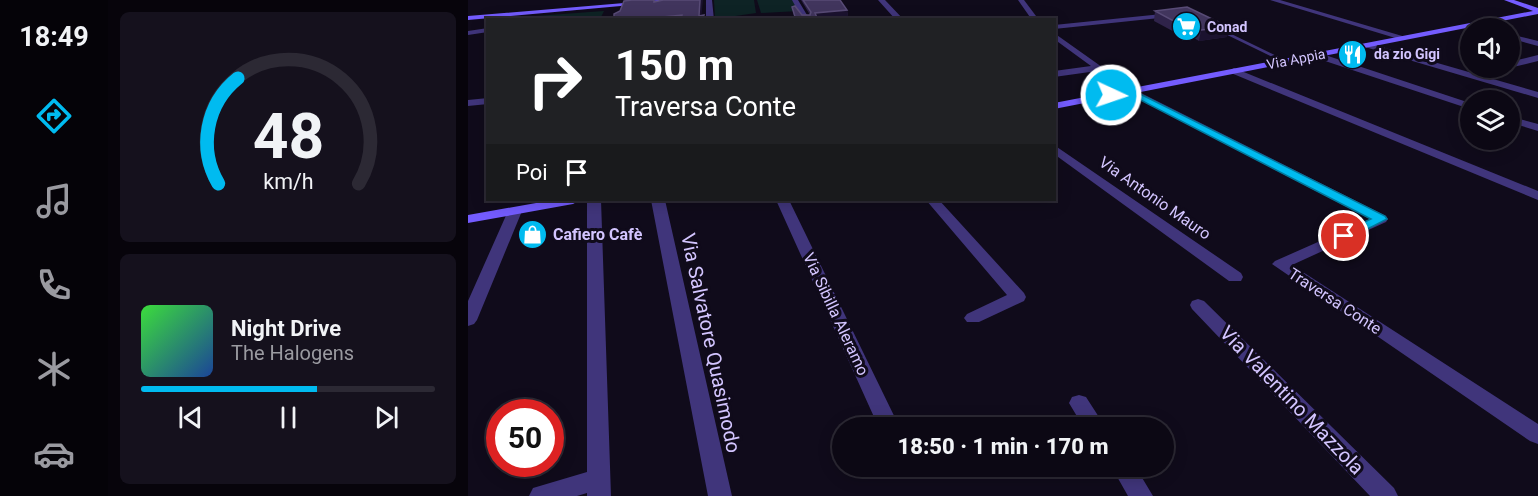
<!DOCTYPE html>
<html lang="it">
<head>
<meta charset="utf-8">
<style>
  body { margin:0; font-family:Roboto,sans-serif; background:#15111d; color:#f1f3f6; height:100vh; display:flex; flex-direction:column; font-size:22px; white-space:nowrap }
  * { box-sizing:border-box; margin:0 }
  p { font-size:20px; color:#9a9aa0 }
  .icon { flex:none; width:33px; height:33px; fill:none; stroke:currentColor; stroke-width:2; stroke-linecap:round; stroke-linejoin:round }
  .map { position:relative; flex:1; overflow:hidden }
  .side { display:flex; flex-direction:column; gap:12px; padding:12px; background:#07040b; width:360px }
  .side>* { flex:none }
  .top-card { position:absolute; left:18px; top:18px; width:570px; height:183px; border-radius:0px; box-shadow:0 3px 15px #0003,0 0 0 2px #2c2934; background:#202124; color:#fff; overflow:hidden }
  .tools { position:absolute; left:992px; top:18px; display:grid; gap:12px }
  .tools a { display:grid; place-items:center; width:60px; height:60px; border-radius:50%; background:#0c0814; box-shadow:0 3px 15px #0003,0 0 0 2px #2c2934; font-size:30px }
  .speed { position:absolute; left:18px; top:399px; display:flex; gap:12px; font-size:30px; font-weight:700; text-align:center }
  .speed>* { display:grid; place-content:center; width:78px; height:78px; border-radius:50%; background:#0c0814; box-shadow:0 3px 15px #0003,0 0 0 2px #2c2934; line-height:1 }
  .speed .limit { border:9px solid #d22; background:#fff; color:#111 }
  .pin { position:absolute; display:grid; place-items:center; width:51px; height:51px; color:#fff; margin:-26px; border:3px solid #fff; border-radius:50%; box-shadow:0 2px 6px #0007 }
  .me { position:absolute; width:66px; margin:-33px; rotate:93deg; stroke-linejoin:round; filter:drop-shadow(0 0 4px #0008) }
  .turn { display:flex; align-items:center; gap:21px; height:126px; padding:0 30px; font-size:27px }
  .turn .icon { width:78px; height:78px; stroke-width:2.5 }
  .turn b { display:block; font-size:42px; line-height:51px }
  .then { display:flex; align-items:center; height:57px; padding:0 30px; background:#0003; gap:12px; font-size:22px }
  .side .widget { flex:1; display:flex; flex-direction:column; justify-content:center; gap:9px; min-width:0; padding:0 21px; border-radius:9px; background:#15111d }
  .side .dial { align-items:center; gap:0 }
  .dial svg { height:156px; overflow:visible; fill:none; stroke:#2c2934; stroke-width:7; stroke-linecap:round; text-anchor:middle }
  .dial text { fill:#f1f3f6; stroke:none }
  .song { display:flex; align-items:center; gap:18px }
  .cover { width:72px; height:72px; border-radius:9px; background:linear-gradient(135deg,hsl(120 70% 55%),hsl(220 70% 35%)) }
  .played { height:6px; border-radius:3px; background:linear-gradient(90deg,#00bbf0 60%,#2c2934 60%) }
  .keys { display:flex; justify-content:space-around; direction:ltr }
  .trip { position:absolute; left:364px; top:417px; width:342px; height:60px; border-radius:30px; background:#0c0814; box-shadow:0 3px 15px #0003,0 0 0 2px #2c2934; font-weight:800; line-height:60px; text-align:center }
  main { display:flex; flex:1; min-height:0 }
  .tab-bar { display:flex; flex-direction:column; width:108px; justify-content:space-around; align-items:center; background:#050308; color:#9a9aa0 }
  .tab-bar .icon { width:42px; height:42px }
  .tab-bar .active { color:#00bbf0 }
  .tab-bar b { font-size:27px; color:#f1f3f6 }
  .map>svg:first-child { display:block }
  .green { fill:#0e2325 }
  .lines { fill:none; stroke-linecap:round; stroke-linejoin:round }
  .lane { fill:#40357b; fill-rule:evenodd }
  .street { fill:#40357b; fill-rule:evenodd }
  .secondary { fill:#745cff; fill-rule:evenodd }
  .wall { fill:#2f234a }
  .shaded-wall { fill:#1b122f }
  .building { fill:#41355d; stroke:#584b76; stroke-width:1.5 }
  .route { fill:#00bbf0; stroke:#007a9c; stroke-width:1.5 }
  .labels { text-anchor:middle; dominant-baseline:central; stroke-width:6; stroke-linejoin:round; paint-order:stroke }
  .far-poi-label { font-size:14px; font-weight:bold; fill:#d3c5ff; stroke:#100b1b; text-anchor:start }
  .far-street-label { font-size:14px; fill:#d3c5ff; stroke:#100b1b }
  .street-label { font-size:16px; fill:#d3c5ff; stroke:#100b1b }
  .poi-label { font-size:16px; font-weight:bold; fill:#d3c5ff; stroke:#100b1b; text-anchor:start }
  .near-street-label { font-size:20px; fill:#d3c5ff; stroke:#100b1b }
</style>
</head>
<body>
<main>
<nav class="tab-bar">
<b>18:49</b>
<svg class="icon active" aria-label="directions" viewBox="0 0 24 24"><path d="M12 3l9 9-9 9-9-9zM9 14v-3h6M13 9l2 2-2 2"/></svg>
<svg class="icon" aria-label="music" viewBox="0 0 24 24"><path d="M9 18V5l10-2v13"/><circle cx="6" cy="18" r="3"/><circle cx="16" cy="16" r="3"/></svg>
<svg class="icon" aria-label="phone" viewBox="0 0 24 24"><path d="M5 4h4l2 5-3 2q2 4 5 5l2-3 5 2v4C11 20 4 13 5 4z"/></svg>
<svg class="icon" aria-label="climate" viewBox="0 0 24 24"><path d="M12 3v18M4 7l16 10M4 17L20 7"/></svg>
<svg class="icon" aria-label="car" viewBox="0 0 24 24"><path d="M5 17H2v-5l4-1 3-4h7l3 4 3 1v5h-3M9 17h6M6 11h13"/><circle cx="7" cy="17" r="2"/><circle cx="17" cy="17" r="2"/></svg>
</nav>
<section class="side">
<div class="widget dial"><svg viewBox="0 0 100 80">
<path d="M14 69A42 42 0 1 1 86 69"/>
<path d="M14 69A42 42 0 0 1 24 15" stroke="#00bbf0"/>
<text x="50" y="56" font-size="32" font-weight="700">48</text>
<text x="50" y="72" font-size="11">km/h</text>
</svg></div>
<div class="widget">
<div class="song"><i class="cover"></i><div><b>Night Drive</b><p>The Halogens</p></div></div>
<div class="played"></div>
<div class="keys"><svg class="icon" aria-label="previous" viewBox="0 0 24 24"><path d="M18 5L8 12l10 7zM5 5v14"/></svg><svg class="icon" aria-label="pause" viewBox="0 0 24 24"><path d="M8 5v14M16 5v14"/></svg><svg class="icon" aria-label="next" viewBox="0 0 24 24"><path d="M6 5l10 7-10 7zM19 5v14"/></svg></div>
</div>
</section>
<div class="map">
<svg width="1070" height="496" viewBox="0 0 1070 496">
  <rect width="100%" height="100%" fill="#100b1b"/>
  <path class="green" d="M246 0H286L288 13 247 19Z
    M289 0H325L331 11 293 13Z
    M136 11 133 17 27 19Z"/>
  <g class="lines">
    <path class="lane" d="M749 28H751L819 61 815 62 749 30Z"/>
    <path class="street" d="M238 0H244L246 20H238Z
      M324 0H330L342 20H335Z
      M410 0H417L436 20H428Z
      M550 0H556L571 20H564Z
      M802 0H812L941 38 934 40Z
      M704 13 701 17 586 29V25Z
      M147 16 150 20H124Z
      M1002 23 1018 26 1019 28 999 27Z
      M20 28V32L0 35V31Z
      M586 33 665 89 918 216 920 219 918 222 824 265 1070 424V444L1062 441 804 264 807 261 902 219 659 93 629 71 586 77V71L623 66 586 39Z
      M1041 34 1070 41V46L1041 38Z
      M900 43 1070 92V98L897 47V43Z
      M848 52 1002 103V109L845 57 844 55Z
      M1070 55V61L1041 68H1040L1041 62Z
      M766 68 1070 191V200L763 73 761 71Z
      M20 98V104L0 106V100Z
      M1041 116 1070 124V131L1041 122Z
      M586 145 773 273 775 277 773 281H761L586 154Z
      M119 200H133L143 496H119V493L109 496H61L65 488 119 472Z
      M183 200H197L264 496H240Z
      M308 200H321L432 428H411Z
      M458 200H471L556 293 558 297 556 301 511 322H499L496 318 499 314 539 295Z
      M47 207 54 211 9 320 6 324 0 326V301L40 211Z
      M730 299 736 301 926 488 930 496H902L724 309 722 305 724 301Z
      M611 395 618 397 638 428H616L601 403 604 397Z
      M643 466H667L685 496H660Z"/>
    <path class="secondary" d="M192 0H219L0 20V16Z
      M1036 0H1046L1070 8V14L586 109V103L1065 11Z
      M85 200H112L105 204 0 223V215Z"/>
  </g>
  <path class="wall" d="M333 0H372L379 10 380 16 350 20H327L324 7 334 15H342Z
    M687 11 759 37 731 41 719 34 712 35 686 21Z"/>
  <path class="shaded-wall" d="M232 0H235L233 20 231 16Z
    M379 10 380 16 348 20 347 13Z
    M214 15 216 20H163Z
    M721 24 719 34 712 35 713 25Z
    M761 27 759 37 731 41 733 30Z"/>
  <path class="building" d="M164 0H186V2L195 0H232L231 16 236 15 235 20H213L214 15 163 20H146V14L152 11 156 1Z
    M335 0H372L379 10 347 13 350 20H328L324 7 327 6 334 15H342L343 12Z
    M719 7 761 27 733 30 721 24 713 25 687 11Z"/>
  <path class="route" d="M662 89 917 216 919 219 880 239H871V234L903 219 661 94 643 98 639 95Z"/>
  <defs>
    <symbol id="supermarket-disc" viewBox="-11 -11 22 22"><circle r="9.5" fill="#00bbf0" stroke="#100b1b"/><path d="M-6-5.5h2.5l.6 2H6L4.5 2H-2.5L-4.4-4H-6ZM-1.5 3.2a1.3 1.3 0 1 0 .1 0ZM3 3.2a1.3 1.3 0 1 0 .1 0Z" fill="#fff"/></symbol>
    <symbol id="restaurant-disc" viewBox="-11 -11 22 22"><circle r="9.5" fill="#00bbf0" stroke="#100b1b"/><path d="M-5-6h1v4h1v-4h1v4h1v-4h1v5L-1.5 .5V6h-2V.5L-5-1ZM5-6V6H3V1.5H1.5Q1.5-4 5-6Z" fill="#fff"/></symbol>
    <symbol id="shop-disc" viewBox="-11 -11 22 22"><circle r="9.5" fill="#00bbf0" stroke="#100b1b"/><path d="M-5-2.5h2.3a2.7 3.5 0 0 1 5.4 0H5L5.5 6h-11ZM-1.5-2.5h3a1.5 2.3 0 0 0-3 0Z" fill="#fff"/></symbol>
  </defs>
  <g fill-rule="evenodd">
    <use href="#supermarket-disc" x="702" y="10" width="33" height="33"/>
    <use href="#restaurant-disc" x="868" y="38" width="33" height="33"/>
    <use href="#shop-disc" x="48" y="218" width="33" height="33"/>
  </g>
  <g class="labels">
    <g class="far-poi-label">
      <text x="739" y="27">Conad</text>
      <text x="906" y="54">da zio Gigi</text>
    </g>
    <g class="far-street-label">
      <text transform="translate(828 59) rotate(-11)">Via Appia</text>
    </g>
    <g class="street-label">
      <text transform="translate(687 198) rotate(35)">Via Antonio Mauro</text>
      <text transform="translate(867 301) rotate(33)">Traversa Conte</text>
      <text transform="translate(368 314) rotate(65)">Via Sibilla Aleramo</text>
    </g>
    <g class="poi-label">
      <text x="85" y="234">Cafiero Cafè</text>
    </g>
    <g class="near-street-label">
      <text transform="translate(243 343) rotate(78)">Via Salvatore Quasimodo</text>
      <text transform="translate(824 400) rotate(46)">Via Valentino Mazzola</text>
    </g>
  </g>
</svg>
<div class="tools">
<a><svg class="icon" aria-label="sound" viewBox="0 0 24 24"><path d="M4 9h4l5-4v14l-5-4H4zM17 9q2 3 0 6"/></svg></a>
<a><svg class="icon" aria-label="layers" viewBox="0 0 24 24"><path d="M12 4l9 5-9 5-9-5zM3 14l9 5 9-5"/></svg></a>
</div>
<div class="speed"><div class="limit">50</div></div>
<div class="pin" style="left:876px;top:236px;background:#d93025"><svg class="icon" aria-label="arrive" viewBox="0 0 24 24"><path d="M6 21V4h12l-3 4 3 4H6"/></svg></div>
<svg class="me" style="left:643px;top:95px" viewBox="-20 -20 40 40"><circle r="17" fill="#00bbf0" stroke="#fff" stroke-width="3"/><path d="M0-11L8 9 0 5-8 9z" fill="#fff"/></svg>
<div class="trip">18:50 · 1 min · 170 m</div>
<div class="top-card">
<div class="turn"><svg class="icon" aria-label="right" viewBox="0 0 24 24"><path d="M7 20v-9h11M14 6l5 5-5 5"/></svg><div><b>150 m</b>Traversa Conte</div></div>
<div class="then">Poi<svg class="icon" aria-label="arrive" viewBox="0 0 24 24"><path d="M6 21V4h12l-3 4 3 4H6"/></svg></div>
</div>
</div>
</main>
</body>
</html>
